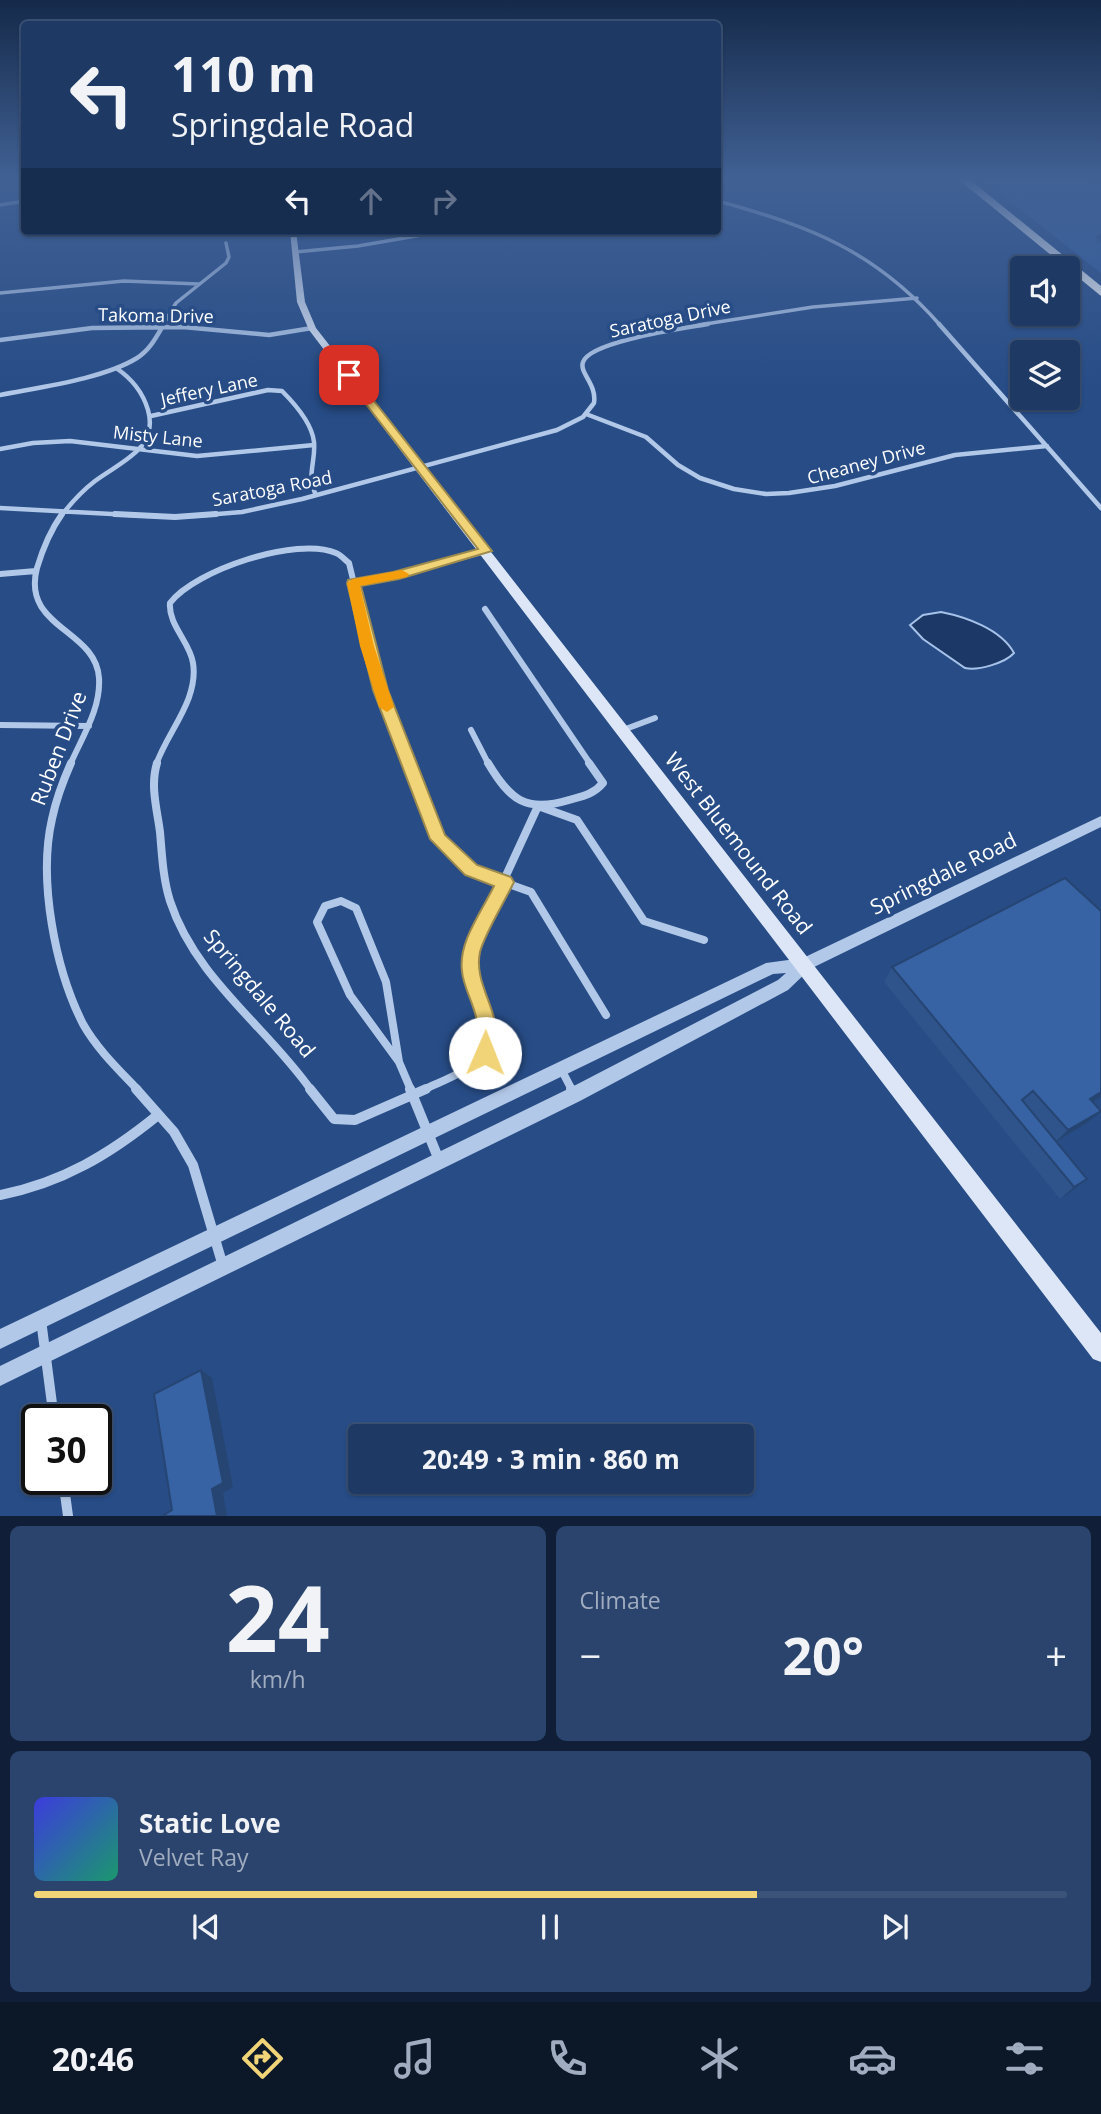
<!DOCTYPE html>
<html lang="en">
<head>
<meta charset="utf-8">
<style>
  body { margin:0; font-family:"Open Sans",sans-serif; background:#2a446d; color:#f1f3f6; height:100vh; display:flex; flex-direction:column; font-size:26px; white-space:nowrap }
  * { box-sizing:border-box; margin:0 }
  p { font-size:23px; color:#a0acbf }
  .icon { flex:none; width:38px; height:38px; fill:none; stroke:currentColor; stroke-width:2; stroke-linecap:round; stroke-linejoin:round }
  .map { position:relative; height:1516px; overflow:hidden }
  .sheet { display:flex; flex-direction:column; gap:10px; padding:10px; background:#101f37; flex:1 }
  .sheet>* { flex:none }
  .guide { position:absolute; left:21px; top:21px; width:700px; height:214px; border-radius:7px; box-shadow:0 2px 5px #0004,0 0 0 2px #3b5378; background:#1d3964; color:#f1f3f6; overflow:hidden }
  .tools { position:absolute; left:1010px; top:256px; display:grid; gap:14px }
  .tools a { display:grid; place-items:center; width:70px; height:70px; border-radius:7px; background:#1d3964; box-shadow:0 2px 5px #0004,0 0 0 2px #3b5378; font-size:35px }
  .speed { position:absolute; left:21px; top:1404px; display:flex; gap:14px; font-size:35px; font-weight:700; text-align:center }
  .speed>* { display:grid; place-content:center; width:91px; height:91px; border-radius:50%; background:#1d3964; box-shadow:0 2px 5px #0004,0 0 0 2px #3b5378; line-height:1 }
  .speed .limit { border:4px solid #111; border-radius:10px; background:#fff; color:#111 }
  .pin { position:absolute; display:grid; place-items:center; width:60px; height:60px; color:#fff; margin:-30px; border-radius:14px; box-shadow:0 4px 10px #0006 }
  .me { position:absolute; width:77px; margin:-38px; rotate:1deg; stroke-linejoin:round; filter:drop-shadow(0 0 5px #0008) }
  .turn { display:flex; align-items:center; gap:24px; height:147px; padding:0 35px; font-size:32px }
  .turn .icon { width:91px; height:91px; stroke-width:2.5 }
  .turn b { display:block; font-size:49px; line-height:60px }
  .lanes { display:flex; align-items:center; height:66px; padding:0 35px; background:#0003; justify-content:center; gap:35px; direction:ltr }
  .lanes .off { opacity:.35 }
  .big { font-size:52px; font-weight:700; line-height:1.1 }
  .sheet .card { flex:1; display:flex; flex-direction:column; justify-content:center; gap:10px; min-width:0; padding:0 24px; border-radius:10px; background:#2a446d }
  .sheet .dial { align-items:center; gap:0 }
  .dial b { font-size:91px; line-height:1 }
  .song { display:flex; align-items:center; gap:21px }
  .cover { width:84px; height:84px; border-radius:10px; background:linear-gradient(135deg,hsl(240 70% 55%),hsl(160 70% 35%)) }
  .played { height:7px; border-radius:4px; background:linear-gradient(90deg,#f1d478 70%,#3b5378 70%) }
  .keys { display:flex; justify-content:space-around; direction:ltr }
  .heat { display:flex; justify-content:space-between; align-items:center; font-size:38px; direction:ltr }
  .sheet .tiles { flex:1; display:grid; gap:10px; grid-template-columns:1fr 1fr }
  .card:last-child { grid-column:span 2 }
  .trip { position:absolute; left:348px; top:1424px; width:406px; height:70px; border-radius:7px; background:#1d3964; box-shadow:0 2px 5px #0004,0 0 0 2px #3b5378; font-weight:700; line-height:70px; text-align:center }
  .dock { display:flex; height:112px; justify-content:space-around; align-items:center; background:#0c1728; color:#a0acbf }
  .dock .icon { width:49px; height:49px }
  .dock .on { color:#f1d478 }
  .dock b { font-size:32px; color:#f1f3f6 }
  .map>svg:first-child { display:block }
  .green { fill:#315d9e }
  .water { fill:#1b3867; stroke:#a7c2e9; stroke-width:2 }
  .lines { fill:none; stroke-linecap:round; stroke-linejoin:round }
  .minor-far4 { stroke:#b2c8e8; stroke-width:3.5 }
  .minor-far3 { stroke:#b2c8e8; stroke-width:4.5 }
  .minor-far2 { stroke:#b2c8e8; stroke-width:6 }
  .minor-far1 { stroke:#b2c8e8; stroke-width:8 }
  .minor { stroke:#b2c8e8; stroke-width:10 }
  .tertiary { fill:#b2c8e8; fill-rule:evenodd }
  .secondary { fill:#dce6f7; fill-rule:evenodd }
  .motorway { fill:#fff; fill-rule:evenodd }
  .wall { fill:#2f548c }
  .shaded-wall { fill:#264572 }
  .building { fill:#3762a3; stroke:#264572; stroke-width:2 }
  .route { fill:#f1d478; stroke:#9d8a4e; stroke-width:2 }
  .slow { fill:#f59e0b }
  .labels { text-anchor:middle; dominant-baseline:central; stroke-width:7; stroke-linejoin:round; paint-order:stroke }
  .far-street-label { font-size:18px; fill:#fff; stroke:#274c86 }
  .street-label { font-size:21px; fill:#fff; stroke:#274c86 }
</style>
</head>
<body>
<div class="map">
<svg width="1101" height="1516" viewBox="0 0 1101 1516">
  <rect width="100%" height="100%" fill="#274c86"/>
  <path class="green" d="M982 179H1070L1101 185V233L1095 237 1101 243V273Z"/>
  <path class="water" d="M941 612C966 617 1001 629 1014 653 1005 663 978 671 965 668L923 639 910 625 923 615Z"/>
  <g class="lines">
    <path class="minor-far4" d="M718 191 723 179
      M718 201C812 227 875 251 940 325
      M0 205 24 201
      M295 252 358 246 445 231
      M0 293 124 281 199 284
      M163 325 176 303 226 263 229 257 226 243
      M699 325 813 307 917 298"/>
    <path class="minor-far3" d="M939 324 1101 508
      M0 340 92 328 183 327 269 335 312 328
      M0 395C40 387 103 379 137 358 150 350 157 336 164 324
      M586 414 646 437 678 465 700 478 734 489 766 494 789 493 835 486 955 455 1047 446
      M151 416 268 390 282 391C295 404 312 423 314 442 316 462 306 475 316 495
      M0 449 33 443 70 441 197 456 314 445
      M0 508 149 516
      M61 516C71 503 82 491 95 481 120 462 159 449 148 410 143 393 131 378 116 368
      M193 516 242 512 302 499 557 430 583 417 594 403C597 384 579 373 583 362 590 341 686 328 708 324"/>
    <path class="minor-far2" d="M62 514C50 531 43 548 37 568 21 628 96 629 99 678 101 709 82 737 70 765
      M115 514 175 517 216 514
      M0 574 36 571
      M353 583 394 576 485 551
      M485 609 591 765
      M0 725 89 726
      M471 730 489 765
      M623 730 655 718
      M156 765C167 732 199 700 193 663 190 642 168 625 170 603 195 570 297 536 336 553 341 555 345 560 349 563L380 690 409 765"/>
    <path class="minor-far1" d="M71 763C63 781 56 800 52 819 38 880 55 969 83 1024 97 1049 119 1070 138 1090
      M157 763C150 786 157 809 160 832 162 855 163 879 170 901 195 978 266 1026 311 1090
      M408 763 438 839 471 870 503 882
      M488 763C510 800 526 813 569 800 583 796 594 794 603 783L589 763
      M503 882 531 892 606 1015
      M503 882 538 806 577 820 644 921 704 940
      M341 901 356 908 386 982 399 1062 350 995 317 922 325 906Z
      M399 1062 411 1090
      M561 1069 572 1090
      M423 1090C468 1069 501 1062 481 1003 476 987 470 973 471 956 472 940 495 899 503 882"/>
    <path class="minor" d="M136 1089 174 1132 193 1165 223 1266
      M310 1089 334 1119 355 1120 426 1089
      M410 1089 439 1160
      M571 1089 574 1094
      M0 1195C62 1183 110 1154 158 1115
      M41 1320 54 1419
      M63 1479 68 1516"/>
    <path class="tertiary" d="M1101 816V827L810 969 788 990 580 1101 0 1386V1366L568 1089 778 980 786 973 773 974 0 1349V1329L766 963 803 958Z"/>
    <path class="secondary" d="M290 231H296L305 302 316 328 1101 1333V1362L1093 1359 309 330 297 302Z"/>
    <path class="motorway" d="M958 179H969L1101 286V296Z"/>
  </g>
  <path class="wall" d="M892 967 1093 1102 1101 1111 1087 1123 1056 1142 1087 1179 1060 1199 884 982Z"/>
  <path class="shaded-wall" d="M1101 1092V1097L1076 1111 1090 1099Z
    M1101 1111 1087 1123 1054 1143 1068 1130Z
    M1087 1179 1073 1190 1060 1199 1074 1187Z
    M201 1370 212 1378 233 1487 223 1493 227 1516H217L212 1489Z"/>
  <path class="building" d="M1065 878 1101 911V1092L1090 1099 1101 1111 1068 1130 1033 1091 1022 1100 1087 1179 1074 1187 892 967Z
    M201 1370 223 1483 212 1489 217 1516H162L172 1510 154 1394Z"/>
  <linearGradient id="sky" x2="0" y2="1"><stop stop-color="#152a4a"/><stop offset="0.46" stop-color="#416195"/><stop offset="1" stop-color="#416195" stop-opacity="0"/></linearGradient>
  <rect width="1101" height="391" fill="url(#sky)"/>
  <path class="route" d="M345 373H352L492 551 399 579 361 586 388 690 445 835 477 865 511 877 514 882C505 901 485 933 480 952 472 989 510 1019 492 1059L485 1062 478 1059C472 1047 479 1031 476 1017 473 1002 463 986 462 971 458 942 482 911 494 886L465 875 430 839 373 690 347 583 348 580 393 572 478 549 345 377Z"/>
  <path class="slow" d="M402 570 409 574 407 577 360 586 374 646 394 707 387 712 379 707 360 646 347 583 353 579Z"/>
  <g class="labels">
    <g class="far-street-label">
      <text transform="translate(156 315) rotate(1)">Takoma Drive</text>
      <text transform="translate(670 318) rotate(-12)">Saratoga Drive</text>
      <text transform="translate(209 389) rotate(-12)">Jeffery Lane</text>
      <text transform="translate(158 436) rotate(6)">Misty Lane</text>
      <text transform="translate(866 462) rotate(-15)">Cheaney Drive</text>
      <text transform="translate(272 488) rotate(-11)">Saratoga Road</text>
    </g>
    <g class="street-label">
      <text transform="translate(58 748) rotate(-69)">Ruben Drive</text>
      <text transform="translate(739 843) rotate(52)">West Bluemound Road</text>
      <text transform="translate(943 873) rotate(-26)">Springdale Road</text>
      <text transform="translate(260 993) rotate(50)">Springdale Road</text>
    </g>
  </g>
</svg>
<div class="tools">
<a><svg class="icon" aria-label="sound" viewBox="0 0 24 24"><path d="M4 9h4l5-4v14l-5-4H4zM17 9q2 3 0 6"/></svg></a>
<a><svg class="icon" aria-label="layers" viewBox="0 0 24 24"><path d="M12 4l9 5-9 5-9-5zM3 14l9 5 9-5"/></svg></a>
</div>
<div class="speed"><div class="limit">30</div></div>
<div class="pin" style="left:349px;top:375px;background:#d93025"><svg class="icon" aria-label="arrive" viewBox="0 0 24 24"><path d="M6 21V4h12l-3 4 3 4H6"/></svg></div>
<svg class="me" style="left:485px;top:1053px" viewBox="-20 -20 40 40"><circle r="19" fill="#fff"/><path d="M0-13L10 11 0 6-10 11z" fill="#f1d478"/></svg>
<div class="trip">20:49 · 3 min · 860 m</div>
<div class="guide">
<div class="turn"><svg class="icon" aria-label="left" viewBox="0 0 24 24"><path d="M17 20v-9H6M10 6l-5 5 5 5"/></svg><div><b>110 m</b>Springdale Road</div></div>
<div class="lanes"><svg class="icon" aria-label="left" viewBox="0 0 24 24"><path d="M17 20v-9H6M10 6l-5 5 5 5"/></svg><svg class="icon off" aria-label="ahead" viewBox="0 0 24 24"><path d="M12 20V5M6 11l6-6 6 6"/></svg><svg class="icon off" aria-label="right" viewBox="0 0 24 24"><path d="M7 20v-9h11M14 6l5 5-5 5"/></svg></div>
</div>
</div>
<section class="sheet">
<div class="tiles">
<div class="card dial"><b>24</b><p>km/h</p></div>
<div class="card"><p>Climate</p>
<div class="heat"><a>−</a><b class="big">20°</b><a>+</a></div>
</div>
<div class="card">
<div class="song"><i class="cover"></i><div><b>Static Love</b><p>Velvet Ray</p></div></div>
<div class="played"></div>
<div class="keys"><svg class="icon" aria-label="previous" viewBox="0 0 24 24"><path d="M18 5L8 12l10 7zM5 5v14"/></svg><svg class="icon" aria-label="pause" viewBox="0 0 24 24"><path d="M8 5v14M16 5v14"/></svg><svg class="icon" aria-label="next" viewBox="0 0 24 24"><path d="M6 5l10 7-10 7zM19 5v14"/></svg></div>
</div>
</div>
</section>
<nav class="dock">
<b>20:46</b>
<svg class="icon on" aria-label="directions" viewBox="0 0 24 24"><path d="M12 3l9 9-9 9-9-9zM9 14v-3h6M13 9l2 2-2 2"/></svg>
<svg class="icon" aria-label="music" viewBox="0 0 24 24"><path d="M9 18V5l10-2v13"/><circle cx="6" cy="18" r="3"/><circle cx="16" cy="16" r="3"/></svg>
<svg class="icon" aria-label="phone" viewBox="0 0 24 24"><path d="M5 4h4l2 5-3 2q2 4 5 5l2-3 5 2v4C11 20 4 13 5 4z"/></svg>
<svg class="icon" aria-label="climate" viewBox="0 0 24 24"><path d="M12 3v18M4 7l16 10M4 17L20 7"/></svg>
<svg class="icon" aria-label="car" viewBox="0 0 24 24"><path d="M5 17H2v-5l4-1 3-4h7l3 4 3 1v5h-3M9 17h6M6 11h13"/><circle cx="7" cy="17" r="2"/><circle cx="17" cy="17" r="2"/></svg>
<svg class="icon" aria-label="filters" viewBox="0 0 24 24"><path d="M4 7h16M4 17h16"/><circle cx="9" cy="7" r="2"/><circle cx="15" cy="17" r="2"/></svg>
</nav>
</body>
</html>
